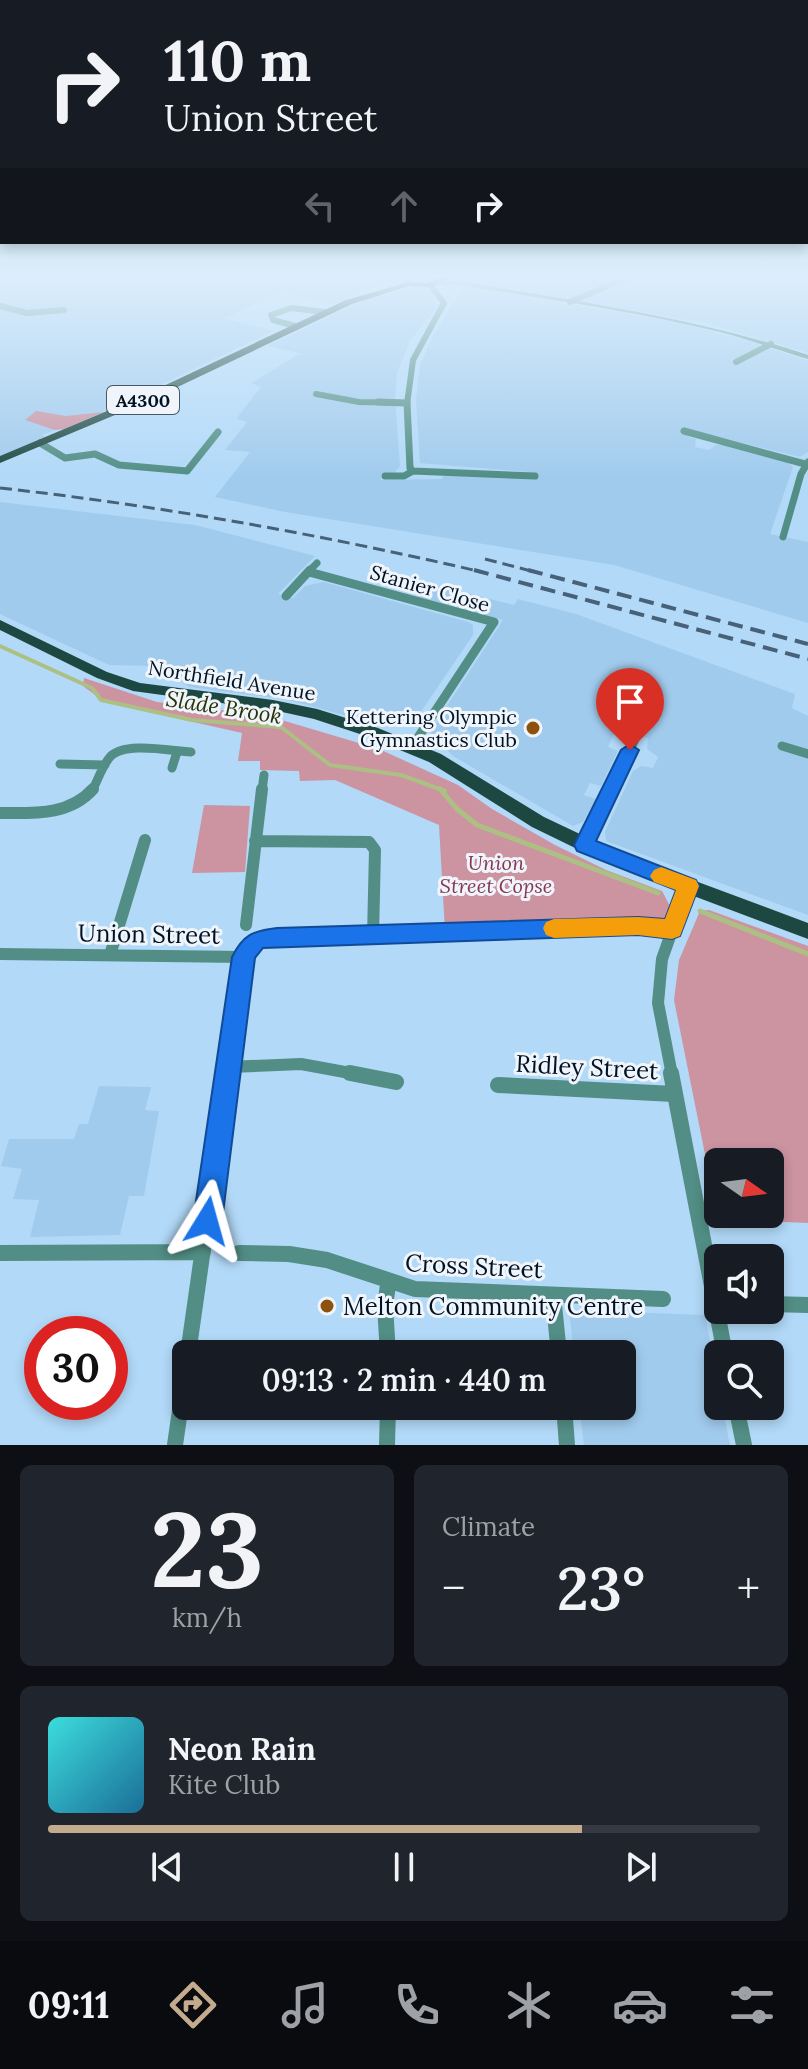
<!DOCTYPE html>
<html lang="en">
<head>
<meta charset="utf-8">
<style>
  body { margin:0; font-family:Lora,serif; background:#20242c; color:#f1f3f6; height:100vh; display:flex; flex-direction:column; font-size:30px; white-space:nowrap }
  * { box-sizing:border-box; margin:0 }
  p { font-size:26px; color:#9ea1a6 }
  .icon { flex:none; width:44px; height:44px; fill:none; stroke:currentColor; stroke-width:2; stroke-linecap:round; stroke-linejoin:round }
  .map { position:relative; height:1445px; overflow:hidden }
  .panel { display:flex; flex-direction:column; gap:20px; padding:20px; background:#0d0f14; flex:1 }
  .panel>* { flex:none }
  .top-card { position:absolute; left:0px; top:0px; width:808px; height:244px; box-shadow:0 4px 12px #0003; background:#171b24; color:#f1f3f6; overflow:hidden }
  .needle { width:52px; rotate:104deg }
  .tools { position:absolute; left:704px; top:1148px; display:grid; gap:16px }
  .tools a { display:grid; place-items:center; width:80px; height:80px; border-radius:12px; background:#171b24; box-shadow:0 4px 12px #0003; font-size:40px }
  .speed { position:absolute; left:24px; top:1316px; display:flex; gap:16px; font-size:40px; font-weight:700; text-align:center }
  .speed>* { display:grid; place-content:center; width:104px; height:104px; border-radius:50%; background:#171b24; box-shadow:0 4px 12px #0003; line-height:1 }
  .speed .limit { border:12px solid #d22; background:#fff; color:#111 }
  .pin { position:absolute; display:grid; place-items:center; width:68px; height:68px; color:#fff; margin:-82px -34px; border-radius:50% 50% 50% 0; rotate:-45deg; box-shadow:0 0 8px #0007 }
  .pin .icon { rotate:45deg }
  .me { position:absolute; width:88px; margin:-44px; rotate:8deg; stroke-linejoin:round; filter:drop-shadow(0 0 6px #0008) }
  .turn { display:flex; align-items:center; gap:28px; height:168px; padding:0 32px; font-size:36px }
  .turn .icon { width:104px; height:104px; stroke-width:2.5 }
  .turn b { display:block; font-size:56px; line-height:68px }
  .lanes { display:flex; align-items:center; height:76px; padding:0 32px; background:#0003; justify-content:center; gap:40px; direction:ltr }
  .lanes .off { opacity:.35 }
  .big { font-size:60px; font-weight:600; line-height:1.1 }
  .panel .tile { flex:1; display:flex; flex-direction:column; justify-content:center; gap:12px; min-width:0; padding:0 28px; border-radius:12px; background:#20242c }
  .panel .dial { align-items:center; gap:0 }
  .dial b { font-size:104px; line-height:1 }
  .song { display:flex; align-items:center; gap:24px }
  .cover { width:96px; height:96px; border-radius:12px; background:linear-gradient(135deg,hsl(180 70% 55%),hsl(200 70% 35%)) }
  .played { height:8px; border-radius:4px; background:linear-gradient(90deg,#c4ab8e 75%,#363941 75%) }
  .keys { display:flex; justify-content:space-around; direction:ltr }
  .heat { display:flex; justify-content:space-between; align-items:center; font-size:44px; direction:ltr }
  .panel .tiles { flex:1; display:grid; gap:20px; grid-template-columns:1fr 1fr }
  .tile:last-child { grid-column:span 2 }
  .trip { position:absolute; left:172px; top:1340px; width:464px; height:80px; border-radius:12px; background:#171b24; box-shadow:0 4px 12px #0003; font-weight:600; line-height:80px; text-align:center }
  .tab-bar { display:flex; height:128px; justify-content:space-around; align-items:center; background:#090b0e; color:#9ea1a6 }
  .tab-bar .icon { width:56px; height:56px }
  .tab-bar .selected { color:#c4ab8e }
  .tab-bar b { font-size:36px; color:#f1f3f6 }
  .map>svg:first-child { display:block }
  .built { fill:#a1cbed }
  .green { fill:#cc93a1; fill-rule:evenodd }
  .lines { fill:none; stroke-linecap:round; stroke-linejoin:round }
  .stream-far1 { stroke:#adc083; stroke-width:4 }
  .stream { stroke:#adc083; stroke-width:5 }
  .minor-far4 { stroke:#528e85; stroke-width:6 }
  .minor-far3 { stroke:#528e85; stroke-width:7 }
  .minor-far2 { stroke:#528e85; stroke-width:9 }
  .minor-far1 { stroke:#528e85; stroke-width:12 }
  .minor { stroke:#528e85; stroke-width:16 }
  .tertiary { fill:#528e85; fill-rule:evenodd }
  .primary { fill:#1d4842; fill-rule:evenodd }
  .rail-far1 { stroke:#466178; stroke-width:3; stroke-dasharray:12 6; stroke-linecap:butt }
  .rail { stroke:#466178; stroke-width:4; stroke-dasharray:15 8; stroke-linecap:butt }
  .route { fill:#1a73e8; stroke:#114b97; stroke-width:2 }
  .slow { fill:#f59e0b }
  .poi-dot { fill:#8d520e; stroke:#eff5fb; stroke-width:3 }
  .labels { text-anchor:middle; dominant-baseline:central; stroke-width:6; stroke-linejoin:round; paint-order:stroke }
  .shield { fill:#eff5fb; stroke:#485765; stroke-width:2 }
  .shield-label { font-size:18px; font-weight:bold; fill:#001325 }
  .street-label { font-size:20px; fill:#001325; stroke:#eff5fb }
  .poi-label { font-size:20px; fill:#001325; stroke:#eff5fb; text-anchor:end }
  .park-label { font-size:20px; font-style:italic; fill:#883752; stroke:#eff5fb }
  .water-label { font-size:22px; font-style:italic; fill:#283304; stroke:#eff5fb }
  .near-street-label { font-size:24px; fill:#001325; stroke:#eff5fb }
  .near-poi-label { font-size:24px; fill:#001325; stroke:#eff5fb; text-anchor:start }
</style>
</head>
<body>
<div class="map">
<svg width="808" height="1445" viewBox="0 0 808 1445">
  <rect width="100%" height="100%" fill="#b2d9f8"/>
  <path class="built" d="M70 275H381L396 278 332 305 281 292 224 318 274 331 110 409 42 435 45 437 0 456V283Z
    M458 275H808V353L705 323 476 282Z
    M464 286 674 322 745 340 808 361V452L800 457 686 429 682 434 696 439 695 447 709 450 716 445H727L788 462 793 467 770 534 808 542V623L614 565 285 512 215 497 250 452 225 450 247 422 237 419 239 415 261 387 251 383 299 354 309 355 267 346 364 300 410 290H426L436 300V308L410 341 397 373 395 400 400 466 394 473 381 474V480L442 479 443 476 529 472 420 463 416 400 420 365 432 337Z
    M0 502 195 525 315 556 278 594 293 598 305 586 324 582 468 622 473 625V635L412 725 376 724 285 699 189 687 167 672 151 666 109 665 0 614Z
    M427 583 514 605 518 599 576 614 795 694 792 708 808 716V915L606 841 605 832 633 771 641 766 653 768 658 757 647 749 648 738 630 732 628 738 614 734 608 747 618 751 601 786 590 783 584 795 596 799 583 822 573 826 453 756 430 732 503 620 416 597Z
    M99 1086 151 1087 145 1110 159 1111 144 1196H129L120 1235 30 1237 39 1200 13 1199 22 1169 1 1166 9 1139H74L79 1124H88Z
    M569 1310 705 1315 718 1384V1406H722L730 1445H584L579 1406H622V1354H574Z"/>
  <path class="green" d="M36 411 66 416 104 412 64 429 55 430 25 420Z
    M84 678 157 702 268 716 379 749 458 785 492 809 555 845 606 870 662 891 671 908 662 925 445 931 439 825 335 780 300 781 299 771 260 770V761H238L242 733 105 702 83 686Z
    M204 805 250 806 245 872 192 873Z
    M709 910 808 946V1223L718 1219 674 1000 679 960 700 911ZM718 1162H770V1214H718Z"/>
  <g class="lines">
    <path class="stream-far1" d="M0 646 92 688 101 700 192 720 281 727 330 765 401 775 445 791"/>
    <path class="stream" d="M440 789 457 809 477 825 658 893
      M700 911 808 954"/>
    <path class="minor-far4" d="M394 275 409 280
      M570 302 633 275
      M0 306 27 313 64 310
      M295 326 273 320 271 315 291 308 325 312
      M736 362 771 344
      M316 394 359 402 406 403
      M407 404 413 360 444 303 430 285"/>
    <path class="minor-far3" d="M378 402 406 403
      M407 402 410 468 413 471
      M684 431 805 464
      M40 443 65 458 95 454 119 465 187 471 218 432
      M385 476H404L413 471 535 476
      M783 537 801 474 808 462
      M308 572 317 563"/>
    <path class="minor-far2" d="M309 572 494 622 411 748
      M286 596 310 570
      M782 746 808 754
      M60 764 105 765
      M172 768 177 752
      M92 791C98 780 102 766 110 757 124 741 171 751 191 752
      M262 791 264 775
      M610 791 636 737"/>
    <path class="minor-far1" d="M0 813C33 813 69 816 93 789
      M255 841 369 842 375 850 373 936
      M584 845 611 789
      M246 925 262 789
      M0 954 244 957 257 940 277 937 638 926 672 929
      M110 955 145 840
      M229 1067 301 1064 361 1075
      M227 1075 244 957
      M672 1075 658 1003 662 959 688 886"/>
    <path class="minor" d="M350 1073 396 1082
      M671 1073 725 1354
      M498 1085 674 1094
      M0 1253 203 1252
      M239 1253 289 1254 327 1260 415 1289 663 1299
      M388 1285 385 1306 388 1354
      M553 1295 559 1354
      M770 1304 808 1305
      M188 1354 228 1073
      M564 1406 567 1445
      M736 1406 744 1445
      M175 1445 186 1369
      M387 1445 388 1406"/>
    <path class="tertiary" d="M459 281C577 301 694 317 808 355V359C778 350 750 340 720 332 634 311 546 299 459 285H438L435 283 438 281Z"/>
    <path class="primary" d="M437 275H445L448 278 433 287 409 286 352 304 146 402 0 463V456L138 398 346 300 409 282 429 283 439 277Z
      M0 620 107 672 140 683 273 700 317 709 378 728 441 754 544 817 620 853 808 923V939L606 863 532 827 429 762 366 736 314 719 273 710 133 691 97 678 0 630Z"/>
    <path class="rail-far1" d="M0 488C163 506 323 535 482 572
      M485 559 535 572"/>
    <path class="rail" d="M474 570 808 659
      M528 570 808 644"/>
  </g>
  <linearGradient id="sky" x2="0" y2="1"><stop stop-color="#90b9c0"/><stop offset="0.58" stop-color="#dceefc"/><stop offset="1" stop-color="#dceefc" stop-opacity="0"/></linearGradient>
  <rect width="808" height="477" fill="url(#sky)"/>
  <path class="route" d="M630 744 639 750 596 841 696 880 699 886 680 936 672 939 638 935 263 948 255 958 222 1221 218 1232 207 1236 197 1232 193 1221 232 957C243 935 252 931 277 928L638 917 665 919 676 890 577 851 574 845 621 750Z"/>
  <path class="slow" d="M661 867 696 880 699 886 680 936 672 939 638 935 554 938 546 935 543 928 546 922 554 919 638 917 665 919 676 890 654 882 650 876 654 870Z"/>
  <g class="poi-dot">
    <circle cx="533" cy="728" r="8"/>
    <circle cx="327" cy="1306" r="8"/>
  </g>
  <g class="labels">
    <rect class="shield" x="107" y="386" width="72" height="28" rx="6"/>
    <g class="shield-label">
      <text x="143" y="400">A4300</text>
    </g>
    <g class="street-label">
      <text transform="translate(430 588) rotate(16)">Stanier Close</text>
      <text transform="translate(232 680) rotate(9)">Northfield Avenue</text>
    </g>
    <g class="poi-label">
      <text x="517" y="716">Kettering Olympic<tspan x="517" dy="23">Gymnastics Club</tspan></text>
    </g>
    <g class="park-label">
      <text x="496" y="862">Union<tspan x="496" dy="23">Street Copse</tspan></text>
    </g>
    <g class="water-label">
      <text transform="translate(224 707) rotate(9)">Slade Brook</text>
    </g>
    <g class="near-street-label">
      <text transform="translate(149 934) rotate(1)">Union Street</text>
      <text transform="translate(587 1067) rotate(3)">Ridley Street</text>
      <text transform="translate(474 1266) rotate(3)">Cross Street</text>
    </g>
    <g class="near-poi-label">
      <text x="343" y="1306">Melton Community Centre</text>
    </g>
  </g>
</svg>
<div class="tools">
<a><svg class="needle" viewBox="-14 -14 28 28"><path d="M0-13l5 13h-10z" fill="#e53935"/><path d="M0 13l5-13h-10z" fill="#9ea1a6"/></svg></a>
<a><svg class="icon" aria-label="sound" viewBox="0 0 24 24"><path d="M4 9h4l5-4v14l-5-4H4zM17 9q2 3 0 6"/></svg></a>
<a><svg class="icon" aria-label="search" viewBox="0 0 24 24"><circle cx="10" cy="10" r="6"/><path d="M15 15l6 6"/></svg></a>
</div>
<div class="speed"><div class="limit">30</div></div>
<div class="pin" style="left:630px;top:750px;background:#d93025"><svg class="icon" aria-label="arrive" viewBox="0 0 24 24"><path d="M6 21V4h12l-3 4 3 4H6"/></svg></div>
<svg class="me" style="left:207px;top:1221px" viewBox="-20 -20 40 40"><path d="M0-17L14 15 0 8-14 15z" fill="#1a73e8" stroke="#fff" stroke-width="4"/></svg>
<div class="trip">09:13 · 2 min · 440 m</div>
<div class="top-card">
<div class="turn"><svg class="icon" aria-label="right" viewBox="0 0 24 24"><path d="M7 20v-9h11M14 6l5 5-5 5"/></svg><div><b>110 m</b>Union Street</div></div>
<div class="lanes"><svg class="icon off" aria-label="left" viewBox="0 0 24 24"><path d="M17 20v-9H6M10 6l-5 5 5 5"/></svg><svg class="icon off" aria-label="ahead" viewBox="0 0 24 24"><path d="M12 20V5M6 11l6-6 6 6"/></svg><svg class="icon" aria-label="right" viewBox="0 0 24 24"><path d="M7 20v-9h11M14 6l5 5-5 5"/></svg></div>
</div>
</div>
<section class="panel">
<div class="tiles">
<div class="tile dial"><b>23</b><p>km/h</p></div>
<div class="tile"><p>Climate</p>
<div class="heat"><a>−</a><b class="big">23°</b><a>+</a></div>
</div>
<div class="tile">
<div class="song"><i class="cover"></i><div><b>Neon Rain</b><p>Kite Club</p></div></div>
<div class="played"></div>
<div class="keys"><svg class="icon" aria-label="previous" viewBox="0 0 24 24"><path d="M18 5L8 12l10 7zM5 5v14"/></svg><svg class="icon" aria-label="pause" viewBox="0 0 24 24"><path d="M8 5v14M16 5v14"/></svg><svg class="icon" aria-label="next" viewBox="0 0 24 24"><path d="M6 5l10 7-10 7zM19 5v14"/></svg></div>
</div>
</div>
</section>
<nav class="tab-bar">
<b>09:11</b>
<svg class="icon selected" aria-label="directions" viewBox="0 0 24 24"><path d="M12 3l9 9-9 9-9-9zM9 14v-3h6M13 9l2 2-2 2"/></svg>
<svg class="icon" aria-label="music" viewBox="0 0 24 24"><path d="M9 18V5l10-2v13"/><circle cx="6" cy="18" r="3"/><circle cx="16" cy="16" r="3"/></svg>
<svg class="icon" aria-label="phone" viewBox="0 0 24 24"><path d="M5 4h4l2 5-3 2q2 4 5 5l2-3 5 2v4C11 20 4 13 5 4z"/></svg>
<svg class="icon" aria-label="climate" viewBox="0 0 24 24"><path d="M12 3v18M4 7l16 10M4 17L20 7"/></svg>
<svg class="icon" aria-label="car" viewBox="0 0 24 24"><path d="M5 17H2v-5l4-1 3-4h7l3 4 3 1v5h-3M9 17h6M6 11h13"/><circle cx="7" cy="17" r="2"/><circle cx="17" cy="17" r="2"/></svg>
<svg class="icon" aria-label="filters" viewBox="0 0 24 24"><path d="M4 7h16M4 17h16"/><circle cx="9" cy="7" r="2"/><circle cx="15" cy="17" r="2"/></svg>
</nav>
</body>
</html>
